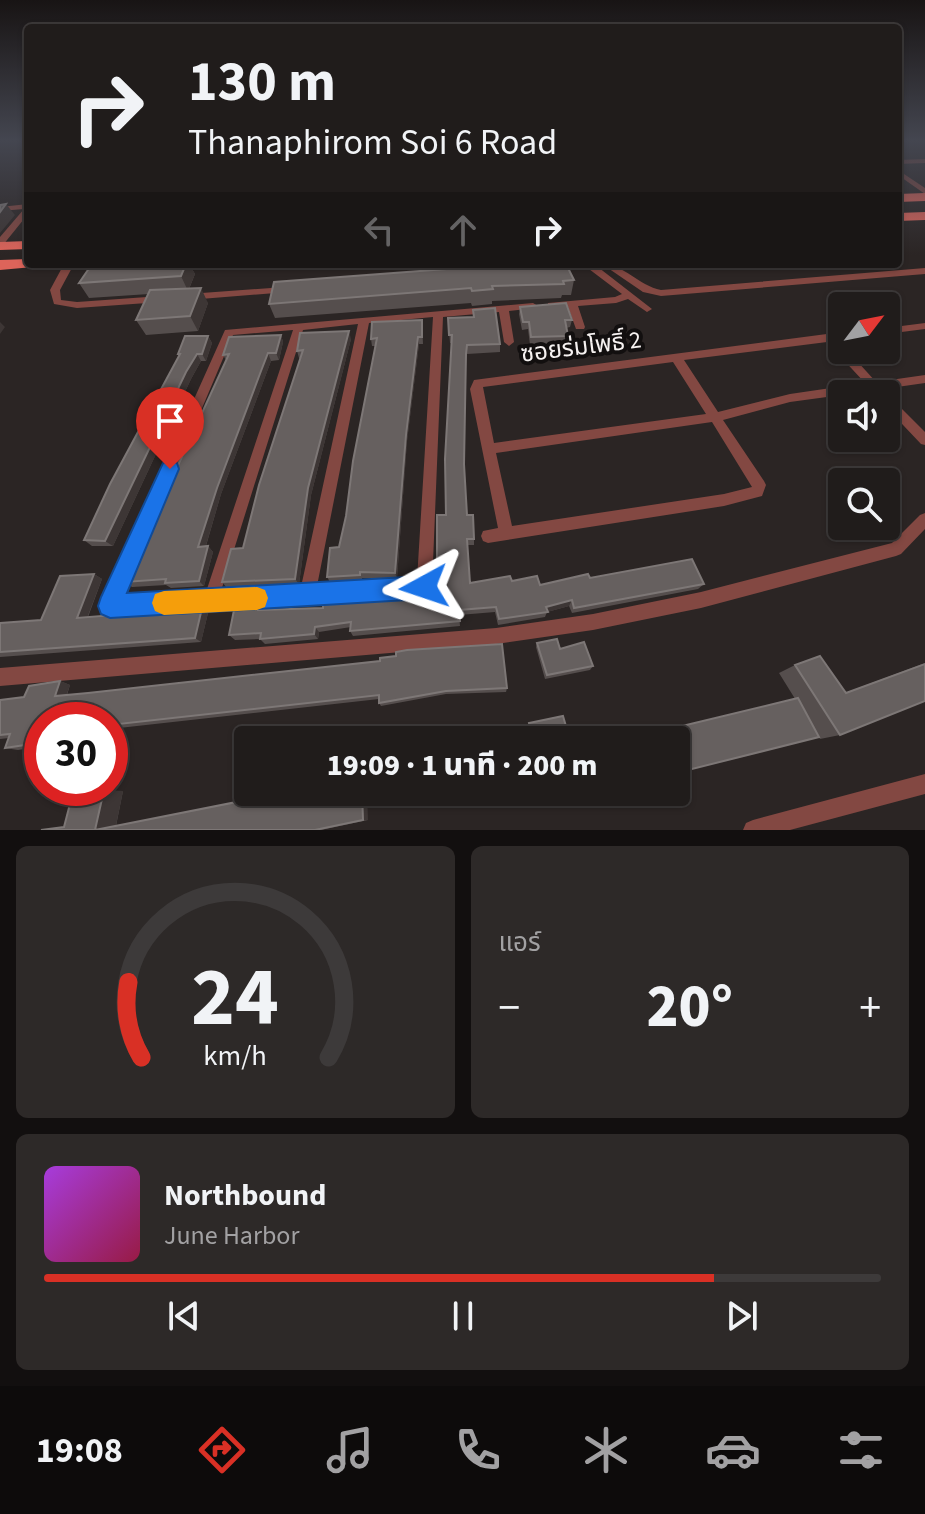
<!DOCTYPE html>
<html lang="th">
<head>
<meta charset="utf-8">
<style>
  body { margin:0; font-family:"Source Sans 3","Noto Sans Thai",sans-serif; background:#2d2928; color:#f1f3f6; height:100vh; display:flex; flex-direction:column; font-size:30px; white-space:nowrap }
  * { box-sizing:border-box; margin:0 }
  p { font-size:26px; color:#a2a1a3 }
  .icon { flex:none; width:44px; height:44px; fill:none; stroke:currentColor; stroke-width:2; stroke-linecap:round; stroke-linejoin:round }
  .map { position:relative; height:830px; overflow:hidden }
  .sheet { display:flex; flex-direction:column; gap:16px; padding:16px; background:#120f0f; flex:1 }
  .sheet>* { flex:none }
  .hud { position:absolute; left:24px; top:24px; width:878px; height:244px; border-radius:8px; box-shadow:0 2px 6px #0004,0 0 0 2px #3d3a3a; background:#201c1b; color:#f1f3f6; overflow:hidden }
  .needle { width:52px; rotate:58deg }
  .buttons { position:absolute; left:828px; top:292px; display:grid; gap:16px }
  .buttons a { display:grid; place-items:center; width:72px; height:72px; border-radius:8px; background:#201c1b; box-shadow:0 2px 6px #0004,0 0 0 2px #3d3a3a; font-size:40px }
  .speed { position:absolute; left:24px; top:702px; display:flex; gap:16px; font-size:40px; font-weight:700; text-align:center }
  .speed>* { display:grid; place-content:center; width:104px; height:104px; border-radius:50%; background:#201c1b; box-shadow:0 2px 6px #0004,0 0 0 2px #3d3a3a; line-height:1 }
  .speed .limit { border:12px solid #d22; background:#fff; color:#111 }
  .pin { position:absolute; display:grid; place-items:center; width:68px; height:68px; color:#fff; margin:-82px -34px; border-radius:50% 50% 50% 0; rotate:-45deg; box-shadow:0 0 8px #0007 }
  .pin .icon { rotate:45deg }
  .me { position:absolute; width:88px; margin:-44px; rotate:265deg; stroke-linejoin:round; filter:drop-shadow(0 0 6px #0008) }
  .turn { display:flex; align-items:center; gap:28px; height:168px; padding:0 32px; font-size:36px }
  .turn .icon { width:104px; height:104px; stroke-width:2.5 }
  .turn b { display:block; font-size:56px; line-height:68px }
  .lanes { display:flex; align-items:center; height:76px; padding:0 32px; background:#0003; justify-content:center; gap:40px; direction:ltr }
  .lanes .off { opacity:.35 }
  .big { font-size:60px; font-weight:800; line-height:1.1 }
  .sheet .widget { flex:1; display:flex; flex-direction:column; justify-content:center; gap:12px; min-width:0; padding:0 28px; border-radius:12px; background:#2d2928 }
  .sheet .dial { align-items:center; gap:0 }
  .dial svg { height:208px; overflow:visible; fill:none; stroke:#3d3a3a; stroke-width:7; stroke-linecap:round; text-anchor:middle }
  .dial text { fill:#f1f3f6; stroke:none }
  .song { display:flex; align-items:center; gap:24px }
  .cover { width:96px; height:96px; border-radius:12px; background:linear-gradient(135deg,hsl(280 70% 55%),hsl(340 70% 35%)) }
  .played { height:8px; border-radius:4px; background:linear-gradient(90deg,#d93025 80%,#3d3a3a 80%) }
  .keys { display:flex; justify-content:space-around; direction:ltr }
  .heat { display:flex; justify-content:space-between; align-items:center; font-size:44px; direction:ltr }
  .sheet .tiles { flex:1; display:grid; gap:16px; grid-template-columns:1fr 1fr }
  .widget:last-child { grid-column:span 2 }
  .trip { position:absolute; left:234px; top:726px; width:456px; height:80px; border-radius:8px; background:#201c1b; box-shadow:0 2px 6px #0004,0 0 0 2px #3d3a3a; font-weight:800; line-height:80px; text-align:center }
  .tabs { display:flex; height:128px; justify-content:space-around; align-items:center; background:#0d0b0b; color:#a2a1a3 }
  .tabs .icon { width:56px; height:56px }
  .tabs .current { color:#d93025 }
  .tabs b { font-size:36px; color:#f1f3f6 }
  .map>svg:first-child { display:block }
  .lines { fill:none; stroke-linecap:round; stroke-linejoin:round }
  .street { fill:#834842; fill-rule:evenodd }
  .primary { fill:#dd645a; fill-rule:evenodd }
  .wall { fill:#554e4d }
  .shaded-wall { fill:#3d3635 }
  .building { fill:#66605f; stroke:#7d7776; stroke-width:2 }
  .route { fill:#1a73e8; stroke:#114b97; stroke-width:2 }
  .slow { fill:#f59e0b }
  .labels { text-anchor:middle; dominant-baseline:central; stroke-width:8; stroke-linejoin:round; paint-order:stroke }
  .street-label { font-size:24px; fill:#f6f2f1; stroke:#120f0f }
</style>
</head>
<body>
<div class="map">
<svg width="925" height="830" viewBox="0 0 925 830">
  <rect width="100%" height="100%" fill="#2b2524"/>
  <g class="lines">
    <path class="street" d="M925 159V163L898 164V160Z
      M898 170 925 188V194L898 175Z
      M28 204V214L3 245 0 246V237L24 209 0 211V207Z
      M64 264H74L60 290 61 300 77 302 161 296 166 299 161 302 77 308 54 304 50 290Z
      M572 264H594L652 309 647 312 628 299 616 303 578 306 585 327 584 329H576L568 307H548V303L615 297 622 294 585 266 555 274 550 271Z
      M602 264C624 264 639 286 661 290L925 268V274L661 296 643 292Z
      M285 287 288 288V292L188 300 183 297 188 294Z
      M533 303 538 306 536 308 509 311 514 342 509 346 504 342 499 312 443 317 432 587 429 592 424 595 312 601 307 604 303 602 110 614 104 612 102 606 104 600 225 330ZM433 317 417 580 317 586 369 323ZM358 324 301 587 221 591 303 330ZM293 330 206 592 122 597 233 335Z
      M925 323V329L886 334V328Z
      M842 332V340H838L842 344V350H847L876 382 925 375V383L883 389 887 394 886 395 874 394 871 391 790 402 723 420 764 481 766 485 762 496 724 506 488 543 483 541 481 536 483 531 498 528 470 389 474 380ZM827 342 865 383 790 394 718 412 684 360ZM673 362 706 414 494 443 483 387ZM712 422 752 487 724 494 512 526 496 453Z
      M886 396 890 397 925 432V445L921 444 886 407Z
      M925 513V529L901 554 896 556 701 608 593 630 496 644 0 686V668L496 628 593 614 701 592 892 543 920 515Z
      M925 774V794L790 830H743L746 823 753 820Z"/>
    <path class="primary" d="M925 193V201L898 202V194Z
      M925 212V220L898 221V213Z
      M28 241V249L0 250V242Z
      M28 259V264H36L33 267 0 270V260Z"/>
  </g>
  <path class="wall" d="M92 264H189L195 274 189 289 208 303 198 331 146 335 136 320 149 294 89 298 79 283Z
    M574 280 571 295H562L561 298 492 301V304L472 306 471 303 275 318 269 304Z
    M520 307 572 320 570 327 566 328 568 336 566 343 530 345 528 329 522 330 519 314Z
    M473 310 500 344V352L467 354 466 363 464 465 467 515 474 539V545H467L470 583 512 581 540 585 590 578 704 584 698 589 572 613 569 606 547 612 545 617 498 625 495 612 459 615 460 626 353 636 350 631 351 627 319 632 318 639 265 644 260 639 235 640 229 635 323 608 423 592 437 586 446 515 452 343H450L448 318 473 317Z
    M422 320 423 344H419L407 441 397 578H362V580L330 582 327 577 339 547 346 516 375 346H372L371 339Z
    M281 335 283 342 279 360 271 361 221 494 206 546H208L213 552 204 586 171 588 166 585 132 587 125 582 146 546 226 360 223 355Z
    M208 336 212 343 206 361H201L191 379 113 546H92L84 540 179 357 178 354Z
    M351 339 311 495 299 584 227 588 222 582 243 548 300 358H299L297 351Z
    M94 574 102 579 88 617 202 608 208 613 201 642 0 657V623L41 620Z
    M537 643 560 649 593 666 590 670 545 679 536 647Z
    M925 663V701L840 735 820 739 779 673 795 665 845 693Z
    M60 681 70 685 67 695 507 688 506 692 446 694 381 706 379 703V699L110 729V720H42V746L18 750 5 748 9 738 0 739V700L24 697Z
    M529 723 570 740H528L525 728Z
    M123 791 116 826 287 792 368 820 321 830H41L64 827Z
    M541 792H602L544 806Z"/>
  <path class="shaded-wall" d="M6 204 15 215 0 233V212Z
    M186 264H189L195 274 188 291 181 276Z
    M201 288 208 303 198 331 190 316Z
    M0 322 5 327 0 334Z
    M349 331 351 339 311 495 299 584 295 579 308 488Z
    M281 335 283 342 279 360 276 353Z
    M208 336 212 343 206 361 202 354Z
    M418 337 419 344 407 441 397 578 395 573 406 435Z
    M268 353 271 361 221 494 204 552 198 547 217 488Z
    M197 354 201 361 191 379 113 546 105 541 186 372Z
    M208 546 213 552 204 586 199 581Z
    M94 574 102 579 85 623 77 618Z
    M572 600 569 606 547 612 546 607Z
    M202 608 208 613 201 642 195 638Z
    M315 627 319 632 318 639 314 634Z
    M60 681 70 685 65 699 55 696Z
    M104 790 123 791 115 830H95Z
    M362 792H367L368 820H363Z"/>
  <path class="building" d="M6 204 0 212V205Z
    M92 264H186L181 276 79 283Z
    M514 264H566L574 280 563 281 564 284 492 286 493 289 472 291 471 288 269 304 274 282Z
    M201 288 190 316 136 320 150 290Z
    M566 303 572 320H565L568 336 531 337 529 322H523L520 307Z
    M495 308 500 344 467 345 466 354 464 464 467 515H473L474 539H467L470 583 510 576 512 581 537 576 540 585 588 574 590 578 692 559 704 584 574 608 572 600 546 607 548 612 499 619 496 607 459 610 460 621 350 631 351 622 315 627 314 634 260 639 261 633 229 635 235 605 259 604 258 610 323 608V604L352 599 423 592 437 586V515H446L445 459 452 335H449L448 318 474 317 473 310Z
    M422 320V337H418L406 435 395 573 360 572V575L327 577 330 548 339 547 346 516 353 461 377 338 371 339 372 322Z
    M349 331 308 488 295 579 222 582 231 549 243 548 259 485 303 350 297 351 300 333Z
    M281 335 276 353H268L261 371 217 488 198 547 208 546 199 581 165 583 166 579 125 582 137 546H146L169 485 229 354 223 355 229 337Z
    M185 336H208L202 354H197L186 372 105 541 84 540 110 484 180 354H178Z
    M94 574 77 618 202 608 195 638 0 652V623L41 620 60 576Z
    M557 639 560 649 584 642 593 666 547 675 537 643Z
    M502 644 507 688 446 691 379 703V695L110 725V720H42V733L38 743 5 748 10 734 0 735V700L24 697 29 686 60 681 55 696 88 693 380 661V658L396 656V652L407 650Z
    M820 656 846 693 925 664V701L840 735 795 665Z
    M798 698 819 737 676 773V740H624Z
    M563 716 570 740H533L529 723Z
    M104 790 95 830H41L64 827 72 796Z
    M287 792H362L363 820 315 830H95Z
    M545 792H602L549 806Z"/>
  <linearGradient id="sky" x2="0" y2="1"><stop stop-color="#181414"/><stop offset="0.55" stop-color="#444650"/><stop offset="1" stop-color="#444650" stop-opacity="0"/></linearGradient>
  <rect width="925" height="255" fill="url(#sky)"/>
  <path class="route" d="M170 461 177 463 179 469 127 593 424 576 433 579 436 587 433 595 424 599 110 618 101 614 98 606 101 597 163 463Z"/>
  <path class="slow" d="M257 587 265 590 268 598 265 607 257 610 164 615 155 611 152 603 155 594 164 591Z"/>
  <g class="labels">
    <g class="street-label">
      <text transform="translate(581 347) rotate(-7)">ซอยร่มโพธิ์ 2</text>
    </g>
  </g>
</svg>
<div class="buttons">
<a><svg class="needle" viewBox="-14 -14 28 28"><path d="M0-13l5 13h-10z" fill="#e53935"/><path d="M0 13l5-13h-10z" fill="#a2a1a3"/></svg></a>
<a><svg class="icon" aria-label="sound" viewBox="0 0 24 24"><path d="M4 9h4l5-4v14l-5-4H4zM17 9q2 3 0 6"/></svg></a>
<a><svg class="icon" aria-label="search" viewBox="0 0 24 24"><circle cx="10" cy="10" r="6"/><path d="M15 15l6 6"/></svg></a>
</div>
<div class="speed"><div class="limit">30</div></div>
<div class="pin" style="left:170px;top:469px;background:#d93025"><svg class="icon" aria-label="arrive" viewBox="0 0 24 24"><path d="M6 21V4h12l-3 4 3 4H6"/></svg></div>
<svg class="me" style="left:424px;top:587px" viewBox="-20 -20 40 40"><path d="M0-17L14 15 0 8-14 15z" fill="#1a73e8" stroke="#fff" stroke-width="4"/></svg>
<div class="trip">19:09 · 1 นาที · 200 m</div>
<div class="hud">
<div class="turn"><svg class="icon" aria-label="right" viewBox="0 0 24 24"><path d="M7 20v-9h11M14 6l5 5-5 5"/></svg><div><b>130 m</b>Thanaphirom Soi 6 Road</div></div>
<div class="lanes"><svg class="icon off" aria-label="left" viewBox="0 0 24 24"><path d="M17 20v-9H6M10 6l-5 5 5 5"/></svg><svg class="icon off" aria-label="ahead" viewBox="0 0 24 24"><path d="M12 20V5M6 11l6-6 6 6"/></svg><svg class="icon" aria-label="right" viewBox="0 0 24 24"><path d="M7 20v-9h11M14 6l5 5-5 5"/></svg></div>
</div>
</div>
<section class="sheet">
<div class="tiles">
<div class="widget dial"><svg viewBox="0 0 100 80">
<path d="M14 69A42 42 0 1 1 86 69"/>
<path d="M14 69A42 42 0 0 1 9 40" stroke="#d93025"/>
<text x="50" y="56" font-size="32" font-weight="700">24</text>
<text x="50" y="72" font-size="11">km/h</text>
</svg></div>
<div class="widget"><p>แอร์</p>
<div class="heat"><a>−</a><b class="big">20°</b><a>+</a></div>
</div>
<div class="widget">
<div class="song"><i class="cover"></i><div><b>Northbound</b><p>June Harbor</p></div></div>
<div class="played"></div>
<div class="keys"><svg class="icon" aria-label="previous" viewBox="0 0 24 24"><path d="M18 5L8 12l10 7zM5 5v14"/></svg><svg class="icon" aria-label="pause" viewBox="0 0 24 24"><path d="M8 5v14M16 5v14"/></svg><svg class="icon" aria-label="next" viewBox="0 0 24 24"><path d="M6 5l10 7-10 7zM19 5v14"/></svg></div>
</div>
</div>
</section>
<nav class="tabs">
<b>19:08</b>
<svg class="icon current" aria-label="directions" viewBox="0 0 24 24"><path d="M12 3l9 9-9 9-9-9zM9 14v-3h6M13 9l2 2-2 2"/></svg>
<svg class="icon" aria-label="music" viewBox="0 0 24 24"><path d="M9 18V5l10-2v13"/><circle cx="6" cy="18" r="3"/><circle cx="16" cy="16" r="3"/></svg>
<svg class="icon" aria-label="phone" viewBox="0 0 24 24"><path d="M5 4h4l2 5-3 2q2 4 5 5l2-3 5 2v4C11 20 4 13 5 4z"/></svg>
<svg class="icon" aria-label="climate" viewBox="0 0 24 24"><path d="M12 3v18M4 7l16 10M4 17L20 7"/></svg>
<svg class="icon" aria-label="car" viewBox="0 0 24 24"><path d="M5 17H2v-5l4-1 3-4h7l3 4 3 1v5h-3M9 17h6M6 11h13"/><circle cx="7" cy="17" r="2"/><circle cx="17" cy="17" r="2"/></svg>
<svg class="icon" aria-label="filters" viewBox="0 0 24 24"><path d="M4 7h16M4 17h16"/><circle cx="9" cy="7" r="2"/><circle cx="15" cy="17" r="2"/></svg>
</nav>
</body>
</html>
